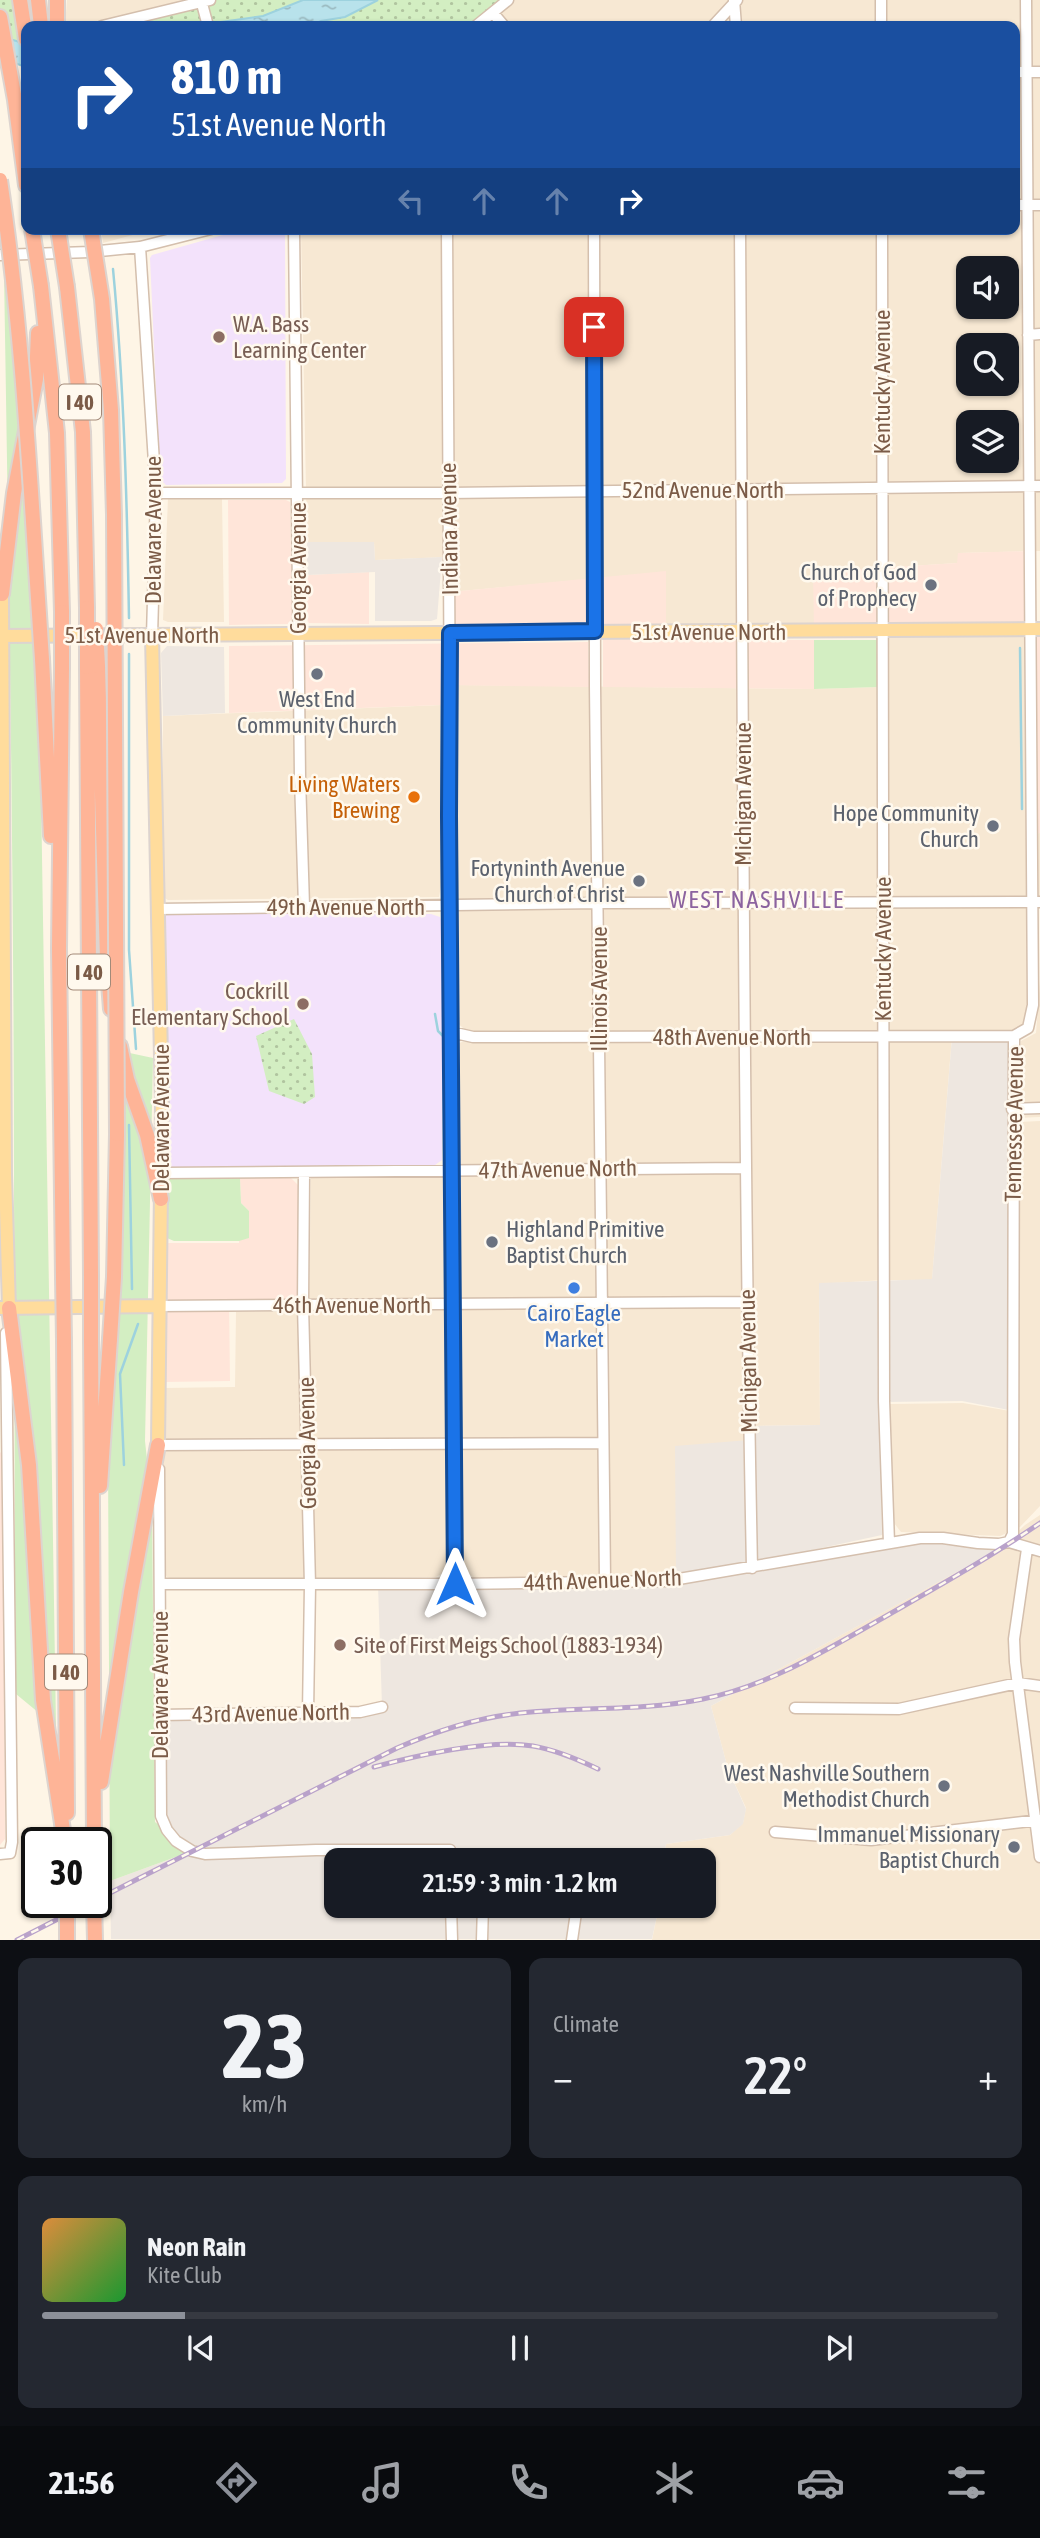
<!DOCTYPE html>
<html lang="en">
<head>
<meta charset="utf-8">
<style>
  body { margin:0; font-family:"Asap Condensed",sans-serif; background:#242831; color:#f1f3f6; height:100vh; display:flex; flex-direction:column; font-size:26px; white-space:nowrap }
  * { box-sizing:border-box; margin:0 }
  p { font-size:23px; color:#9ea1a6 }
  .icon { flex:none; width:38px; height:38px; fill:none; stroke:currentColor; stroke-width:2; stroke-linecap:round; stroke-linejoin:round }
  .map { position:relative; height:1940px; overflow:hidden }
  .details { display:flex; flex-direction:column; gap:18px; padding:18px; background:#0d0f14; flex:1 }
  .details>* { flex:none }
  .guide { position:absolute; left:21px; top:21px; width:999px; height:214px; border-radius:14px; box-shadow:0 2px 5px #0004; background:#1a4fa0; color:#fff; overflow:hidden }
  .buttons { position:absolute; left:956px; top:256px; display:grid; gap:14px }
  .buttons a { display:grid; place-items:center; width:63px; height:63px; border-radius:14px; background:#171b24; box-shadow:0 2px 5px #0004; font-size:35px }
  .speed { position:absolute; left:21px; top:1827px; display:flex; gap:14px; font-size:35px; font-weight:700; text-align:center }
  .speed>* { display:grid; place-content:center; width:91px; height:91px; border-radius:50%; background:#171b24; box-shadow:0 2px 5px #0004; line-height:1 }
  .speed .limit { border:4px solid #111; border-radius:10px; background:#fff; color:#111 }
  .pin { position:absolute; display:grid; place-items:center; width:60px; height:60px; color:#fff; margin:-30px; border-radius:14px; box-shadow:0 4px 10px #0006 }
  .me { position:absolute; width:77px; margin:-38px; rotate:0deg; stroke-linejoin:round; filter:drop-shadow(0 0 5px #0008) }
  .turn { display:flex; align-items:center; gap:24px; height:147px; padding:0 35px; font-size:32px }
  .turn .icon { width:91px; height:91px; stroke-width:2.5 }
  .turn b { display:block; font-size:49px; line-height:60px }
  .lanes { display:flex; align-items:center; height:66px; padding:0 35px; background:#0003; justify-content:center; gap:35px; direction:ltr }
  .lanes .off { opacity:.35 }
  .big { font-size:52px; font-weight:600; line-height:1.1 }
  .details .widget { flex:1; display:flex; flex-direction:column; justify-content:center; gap:10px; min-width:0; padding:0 24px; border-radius:14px; background:#242831 }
  .details .dial { align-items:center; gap:0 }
  .dial b { font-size:91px; line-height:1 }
  .song { display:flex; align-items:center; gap:21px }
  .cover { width:84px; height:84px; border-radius:10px; background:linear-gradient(135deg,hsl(30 70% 55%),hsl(130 70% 35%)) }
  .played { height:7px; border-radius:4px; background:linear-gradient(90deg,#8c9099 15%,#363941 15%) }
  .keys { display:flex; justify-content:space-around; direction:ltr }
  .heat { display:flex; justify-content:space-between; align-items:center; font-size:38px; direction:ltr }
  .details .tiles { flex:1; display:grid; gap:18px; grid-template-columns:1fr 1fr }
  .widget:last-child { grid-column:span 2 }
  .trip { position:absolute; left:324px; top:1848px; width:392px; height:70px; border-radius:14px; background:#171b24; box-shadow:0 2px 5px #0004; font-weight:600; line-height:70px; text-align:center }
  .dock { display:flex; height:112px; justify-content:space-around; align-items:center; background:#090b0e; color:#9ea1a6 }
  .dock .icon { width:49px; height:49px }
  .dock .active { color:#8c9099 }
  .dock b { font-size:32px; color:#f1f3f6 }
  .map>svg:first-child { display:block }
  .residential { fill:#f7e8d3; fill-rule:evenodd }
  .commercial { fill:#ffe5d9 }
  .industrial { fill:#eee7e0 }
  .education { fill:#f3e2fb }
  .grass { fill:#d3eec2 }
  .park { fill:url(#park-dots) }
  .water { fill:url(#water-ripples); stroke:#9dd2de; stroke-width:2 }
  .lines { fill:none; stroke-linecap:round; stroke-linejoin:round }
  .stream { stroke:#9dd2de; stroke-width:2.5 }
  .minor-casing { stroke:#d4bfad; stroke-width:13 }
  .major-casing { stroke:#ddd4cf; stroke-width:16 }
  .highway-casing { stroke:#ddd4cf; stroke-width:18 }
  .minor { stroke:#fff; stroke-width:10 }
  .major { stroke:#ffdc9c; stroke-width:12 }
  .highway { stroke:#feb497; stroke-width:14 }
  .rail-casing { stroke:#b9a2ca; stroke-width:5 }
  .rail { stroke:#fff9ee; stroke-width:2.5; stroke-dasharray:8; stroke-linecap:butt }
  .highway-bridge-casing { stroke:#ddd4cf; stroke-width:18; stroke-linecap:butt }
  .highway-bridge { stroke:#feb497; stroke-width:14 }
  .route-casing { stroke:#114b97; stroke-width:18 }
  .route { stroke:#1a73e8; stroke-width:12 }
  .education-dot { fill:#8d6e63; stroke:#fff9ee; stroke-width:2.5 }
  .worship-dot { fill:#6b7280; stroke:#fff9ee; stroke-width:2.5 }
  .food-dot { fill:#e8710a; stroke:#fff9ee; stroke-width:2.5 }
  .shop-dot { fill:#3f7fe0; stroke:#fff9ee; stroke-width:2.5 }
  .labels { text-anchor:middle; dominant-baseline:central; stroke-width:5; stroke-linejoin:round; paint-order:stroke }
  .shield { fill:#fff9ee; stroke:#a38a79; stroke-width:2 }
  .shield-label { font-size:21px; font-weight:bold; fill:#7b5b47 }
  .education-label { font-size:23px; fill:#785e54; stroke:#fff9ee; text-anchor:start }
  .street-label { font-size:23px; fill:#7b5b47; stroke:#fff9ee }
  .worship-label { font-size:23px; fill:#5b616d; stroke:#fff9ee; text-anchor:end }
  .food-label { font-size:23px; fill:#c56008; stroke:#fff9ee; text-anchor:end }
  .shop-label { font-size:23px; fill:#366cbe; stroke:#fff9ee }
  .neighbourhood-label { font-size:24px; letter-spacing:2px; fill:#8c639f; stroke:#fff9ee }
</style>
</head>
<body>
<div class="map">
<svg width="1040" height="1940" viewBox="0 0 1040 1940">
  <defs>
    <pattern id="park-dots" width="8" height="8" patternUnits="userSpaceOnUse" patternTransform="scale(1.75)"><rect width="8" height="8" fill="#d3eec2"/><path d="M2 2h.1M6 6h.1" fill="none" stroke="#b0c49f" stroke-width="1.8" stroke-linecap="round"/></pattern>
    <pattern id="water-ripples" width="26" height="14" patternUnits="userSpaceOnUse" patternTransform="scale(1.75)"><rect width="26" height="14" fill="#b8e2eb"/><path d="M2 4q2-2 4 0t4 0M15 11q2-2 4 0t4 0" fill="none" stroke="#9bbac0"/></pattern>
  </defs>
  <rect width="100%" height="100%" fill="#fef5e6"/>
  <path class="residential" d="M67 0H210L78 26H65Z
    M508 0H1040V551L958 553V563L814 572V632H666V572L450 592 447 557 375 560 374 542H307L301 229H1015V26H476ZM968 268H1006V306H968ZM968 345H1006V383H968ZM968 422H1006V460H968Z
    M101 229H155L103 243Z
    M168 498 222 499 224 622H168L163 620Z
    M1031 629 1028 1028 1014 1036H952L932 1280H884L819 1284 820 1425 750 1426V1440L676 1579 474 1578 465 1571 460 1558 456 1044 462 1042 949 1037 481 1034 468 1032 456 1022 455 685 814 689 879 687 883 631Z
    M442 705 441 886 439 897 168 900 163 897V716Z
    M1040 833V902H1032V834Z
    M1040 981V1117L1017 1118 1021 1041 1036 1033Z
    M1040 1121V1506L1020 1527 1000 1536 901 1532 894 1523 890 1404 963 1403 1016 1412 1019 1122Z
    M441 1175 447 1180 449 1566 445 1572 436 1577 322 1579H172L167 1577 163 1570 164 1388 235 1387 236 1312 309 1311 311 1176Z
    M1040 1515V1939L652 1940 659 1906H704V1860H664L666 1844 730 1835 743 1823 746 1808 728 1769 711 1706 999 1549 1025 1525Z"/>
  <path class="commercial" d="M228 500H286L290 502 292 618 288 624 229 625Z
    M1030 551 1031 629H1040V833L1032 834 1031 629 814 632 813 572 957 563 958 553Z
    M666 571V632L450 633V592Z
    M369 572V624L309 623 306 617 307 575Z
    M603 639 814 640V689L603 687Z
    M588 642 589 687 442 685V705L229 713V646Z
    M240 1178H291L298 1185 299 1296 293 1299H229L230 1381 165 1382V1243H239V1239L249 1238V1211L241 1203Z
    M0 1452 4 1456 5 1839 0 1845Z"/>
  <path class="industrial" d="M307 542H374L375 560 442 557 437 619 431 621H375V572L307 575Z
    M167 646 224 647 225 713 163 716 161 653Z
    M1014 1036V1411L962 1401 885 1402 880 1423 882 1535 701 1574 889 1543 1012 1542 711 1706 728 1769 746 1809 743 1824 730 1835 666 1844 664 1860H336V1906H659L652 1939H111L110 1881 192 1851 161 1816 159 1715 382 1706 378 1585 676 1579 675 1446 749 1440 750 1426 820 1425 819 1283 932 1279 952 1037Z"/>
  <path class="education" d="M244 229H285L286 479 282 483 166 485 160 479 150 258 152 255Z
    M164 914H431L440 917 442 924V1160L435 1165 167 1168 162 920Z"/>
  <path class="grass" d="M20 263 41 794 56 1727 16 1694C14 1528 15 1361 14 1194 14 887 9 580 4 273Z
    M814 640H879V687L814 689Z
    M125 1052 153 1058 145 1441 152 1506 155 1822 192 1851 110 1881 108 1454 122 1254Z
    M240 1178 241 1203 249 1211V1238L239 1241H174L167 1238 168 1179Z"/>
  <path class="park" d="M0 0H26L62 26H26V66L0 59Z
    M210 0H508L476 26H113Z
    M294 1019 312 1054 315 1097 304 1104 269 1091 256 1036Z"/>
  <path class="water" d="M303 0H378L345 17 321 21 311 26H209L214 23 263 16Z
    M0 36 26 44V67L0 58Z"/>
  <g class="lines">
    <path class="stream" d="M113 269C124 385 127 501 129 618
      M1020 648 1022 809
      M129 654V950L136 1049
      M435 1014 438 1031 443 1036
      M129 1125 132 1289
      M124 1465 120 1374 138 1324"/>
    <defs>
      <path id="minor" d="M201 0 208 26
        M734 0 736 26
        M881 0V26
        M493 13 504 26
        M102 26 210 0
        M476 26 508 0
        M713 26 737 0
        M1015 72H1040
        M1015 205H1040
        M294 229 300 778 304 906
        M447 229 455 1584
        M594 229 595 686 605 1580
        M740 229C743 676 743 1122 752 1568
        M882 229 884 1401 889 1543
        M140 247 156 493 152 636
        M0 255 90 252 140 247 211 229
        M1028 335 1040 334
        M156 493H448L1040 486
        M157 909 599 903 1040 902
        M451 1032 473 1037 1014 1036
        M1014 1036 1028 1028 1033 1005 1026 0
        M1012 1109 1040 1108
        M162 1173 745 1168
        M304 1173 303 1305 310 1585 308 1713
        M158 1306 746 1302
        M158 1450V1445L602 1443
        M159 1469 161 1816 167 1830 176 1841 192 1851 205 1854 316 1850H450L451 1860
        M1009 1542 1013 1534 1014 1036
        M1027 1549 1014 1639 1015 1662 1040 1857
        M160 1584H455L667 1581 920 1538H943L978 1543 999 1544 1009 1542 1040 1551
        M795 1708 899 1709 1018 1683 1040 1686
        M159 1715 360 1712 382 1707
        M775 1832 871 1840 1039 1820
        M0 1854 10 1853 12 1842 6 1333
        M451 1906 452 1940
        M482 1940 483 1906
        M572 1940 577 1906"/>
      <path id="major" d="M2 594 5 1175 9 1308
        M0 636 1040 629
        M152 636 162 1104 158 1445
        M0 1308 158 1306"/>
      <path id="highway" d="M20 0 26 39
        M38 0 41 26
        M0 17 15 100 26 185
        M57 26V0
        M41 286 57 433 62 612
        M67 287 83 432 87 608
        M2 594 14 493 36 379 38 333
        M42 659 51 836
        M98 666 107 958 111 1009
        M62 667 59 949 63 1277
        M87 667 91 1276
        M120 1046 127 1079 147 1135 161 1199
        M114 1277 117 1134
        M9 1308 29 1465 43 1700 65 1843
        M91 1339 94 1843
        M64 1340 67 1813
        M100 1486 110 1339
        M101 1782 131 1592 158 1445
        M94 1902 95 1940"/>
    </defs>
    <use href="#minor" class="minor-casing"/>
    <use href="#major" class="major-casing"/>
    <use href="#highway" class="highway-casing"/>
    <use href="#minor" class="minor"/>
    <use href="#major" class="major"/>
    <use href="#highway" class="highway"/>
    <defs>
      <path id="rail" d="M374 1767C419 1755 487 1739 533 1746 556 1750 577 1759 598 1769
        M96 1900 397 1748C434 1732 472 1719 513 1714 577 1706 640 1712 703 1699 768 1686 824 1651 881 1619 935 1588 989 1558 1040 1523
        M17 1940 91 1902"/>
    </defs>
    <use href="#rail" class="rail-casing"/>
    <use href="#rail" class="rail"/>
    <defs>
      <path id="highway-bridge" d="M0 180C24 339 31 499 42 659
        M32 229 41 286
        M58 229 67 287
        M91 229 102 299 111 410 114 515 117 1134
        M96 629 98 666
        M62 667V612
        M87 667V608
        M91 1276V1339
        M63 1277 64 1340
        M110 1339 114 1277
        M67 1940V1902"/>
    </defs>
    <use href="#highway-bridge" class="highway-bridge-casing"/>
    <use href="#highway-bridge" class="highway-bridge"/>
  </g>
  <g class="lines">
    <defs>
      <path id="route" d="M455 1584 449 816 450 633 595 631 594 327"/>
    </defs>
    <use href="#route" class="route-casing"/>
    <use href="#route" class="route"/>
  </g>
  <g class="education-dot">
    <circle cx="219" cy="337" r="7"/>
    <circle cx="303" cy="1004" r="7"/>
    <circle cx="340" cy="1645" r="7"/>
  </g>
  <g class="worship-dot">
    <circle cx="931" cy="585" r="7"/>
    <circle cx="317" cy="674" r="7"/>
    <circle cx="993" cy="826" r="7"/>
    <circle cx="639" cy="881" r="7"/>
    <circle cx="492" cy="1242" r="7"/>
    <circle cx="944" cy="1786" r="7"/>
    <circle cx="1014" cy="1847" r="7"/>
  </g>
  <circle class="food-dot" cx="414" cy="797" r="7"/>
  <circle class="shop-dot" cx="574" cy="1288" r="7"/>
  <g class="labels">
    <g class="shield">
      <rect x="59" y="384.5" width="42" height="35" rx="5"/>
      <rect x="68" y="954.5" width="42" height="35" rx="5"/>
      <rect x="45" y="1654.5" width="42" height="35" rx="5"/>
    </g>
    <g class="shield-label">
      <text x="80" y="402">I 40</text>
      <text x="89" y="972">I 40</text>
      <text x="66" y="1672">I 40</text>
    </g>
    <g class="education-label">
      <text x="233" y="324">W.A. Bass<tspan x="233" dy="26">Learning Center</tspan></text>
      <text x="289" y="991" text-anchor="end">Cockrill<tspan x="289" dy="26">Elementary School</tspan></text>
      <text x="354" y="1645">Site of First Meigs School (1883-1934)</text>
    </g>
    <g class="street-label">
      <text transform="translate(882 382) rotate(-90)">Kentucky Avenue</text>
      <text x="703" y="490">52nd Avenue North</text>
      <text transform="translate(449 529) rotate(-91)">Indiana Avenue</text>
      <text transform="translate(153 530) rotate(-90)">Delaware Avenue</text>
      <text transform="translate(298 568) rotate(-90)">Georgia Avenue</text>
      <text x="709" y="632">51st Avenue North</text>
      <text x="142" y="635">51st Avenue North</text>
      <text transform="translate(743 794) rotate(-90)">Michigan Avenue</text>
      <text x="346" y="907">49th Avenue North</text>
      <text transform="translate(883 949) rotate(-90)">Kentucky Avenue</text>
      <text transform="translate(599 989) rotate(-90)">Illinois Avenue</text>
      <text x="732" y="1037">48th Avenue North</text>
      <text transform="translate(161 1118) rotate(-90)">Delaware Avenue</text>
      <text transform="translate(1014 1124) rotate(-89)">Tennessee Avenue</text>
      <text transform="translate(558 1169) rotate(-1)">47th Avenue North</text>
      <text x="352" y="1305">46th Avenue North</text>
      <text transform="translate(748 1361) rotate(-91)">Michigan Avenue</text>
      <text transform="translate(307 1443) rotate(-91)">Georgia Avenue</text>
      <text transform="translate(603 1580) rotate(-2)">44th Avenue North</text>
      <text transform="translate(160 1685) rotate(-90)">Delaware Avenue</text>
      <text transform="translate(271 1713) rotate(-1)">43rd Avenue North</text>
    </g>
    <g class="worship-label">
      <text x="917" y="572">Church of God<tspan x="917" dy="26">of Prophecy</tspan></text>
      <text x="317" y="699" text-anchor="middle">West End<tspan x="317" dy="26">Community Church</tspan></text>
      <text x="979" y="813">Hope Community<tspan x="979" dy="26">Church</tspan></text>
      <text x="625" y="868">Fortyninth Avenue<tspan x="625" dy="26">Church of Christ</tspan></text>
      <text x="506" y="1229" text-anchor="start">Highland Primitive<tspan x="506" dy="26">Baptist Church</tspan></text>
      <text x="930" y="1773">West Nashville Southern<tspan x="930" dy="26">Methodist Church</tspan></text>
      <text x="1000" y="1834">Immanuel Missionary<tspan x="1000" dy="26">Baptist Church</tspan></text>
    </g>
    <g class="food-label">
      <text x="400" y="784">Living Waters<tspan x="400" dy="26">Brewing</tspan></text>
    </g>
    <g class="shop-label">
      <text x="574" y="1313">Cairo Eagle<tspan x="574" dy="26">Market</tspan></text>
    </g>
    <g class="neighbourhood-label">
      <text x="757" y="899">WEST NASHVILLE</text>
    </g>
  </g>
</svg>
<div class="buttons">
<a><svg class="icon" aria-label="sound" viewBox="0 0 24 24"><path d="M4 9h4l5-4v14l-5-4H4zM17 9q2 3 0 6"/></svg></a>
<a><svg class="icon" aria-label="search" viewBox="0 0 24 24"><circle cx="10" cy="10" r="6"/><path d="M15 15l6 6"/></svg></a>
<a><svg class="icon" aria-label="layers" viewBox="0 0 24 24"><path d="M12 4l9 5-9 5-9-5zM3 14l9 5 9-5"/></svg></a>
</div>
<div class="speed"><div class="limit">30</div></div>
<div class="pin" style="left:594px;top:327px;background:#d93025"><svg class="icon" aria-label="arrive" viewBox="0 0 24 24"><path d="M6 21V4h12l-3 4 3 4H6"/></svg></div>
<svg class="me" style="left:455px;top:1584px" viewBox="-20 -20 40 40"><path d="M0-17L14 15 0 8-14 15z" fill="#1a73e8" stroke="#fff" stroke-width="4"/></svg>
<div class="trip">21:59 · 3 min · 1.2 km</div>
<div class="guide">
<div class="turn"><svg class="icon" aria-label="right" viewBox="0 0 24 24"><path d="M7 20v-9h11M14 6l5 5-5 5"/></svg><div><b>810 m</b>51st Avenue North</div></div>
<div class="lanes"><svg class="icon off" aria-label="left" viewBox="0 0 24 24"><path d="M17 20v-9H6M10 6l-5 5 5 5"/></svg><svg class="icon off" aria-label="ahead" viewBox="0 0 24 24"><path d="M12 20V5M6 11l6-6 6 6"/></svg><svg class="icon off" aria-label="ahead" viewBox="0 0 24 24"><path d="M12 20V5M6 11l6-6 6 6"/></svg><svg class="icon" aria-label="right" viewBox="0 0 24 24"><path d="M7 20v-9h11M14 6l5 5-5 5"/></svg></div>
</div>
</div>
<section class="details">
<div class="tiles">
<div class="widget dial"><b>23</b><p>km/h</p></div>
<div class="widget"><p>Climate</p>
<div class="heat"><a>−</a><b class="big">22°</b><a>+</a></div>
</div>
<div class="widget">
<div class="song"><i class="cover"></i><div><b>Neon Rain</b><p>Kite Club</p></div></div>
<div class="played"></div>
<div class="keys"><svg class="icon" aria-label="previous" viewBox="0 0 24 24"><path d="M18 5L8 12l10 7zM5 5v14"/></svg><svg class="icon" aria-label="pause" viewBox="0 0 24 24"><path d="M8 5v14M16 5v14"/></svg><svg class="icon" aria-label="next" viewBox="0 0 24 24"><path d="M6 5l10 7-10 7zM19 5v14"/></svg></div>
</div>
</div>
</section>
<nav class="dock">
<b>21:56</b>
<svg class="icon active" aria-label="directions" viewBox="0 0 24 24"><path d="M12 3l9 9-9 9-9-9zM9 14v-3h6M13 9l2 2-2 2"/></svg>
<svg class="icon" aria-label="music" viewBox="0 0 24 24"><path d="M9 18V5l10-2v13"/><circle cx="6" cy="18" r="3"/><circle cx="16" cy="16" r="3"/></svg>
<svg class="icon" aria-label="phone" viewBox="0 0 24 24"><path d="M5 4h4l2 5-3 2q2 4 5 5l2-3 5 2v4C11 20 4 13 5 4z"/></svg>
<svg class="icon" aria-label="climate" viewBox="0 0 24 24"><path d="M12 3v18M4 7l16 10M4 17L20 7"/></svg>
<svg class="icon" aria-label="car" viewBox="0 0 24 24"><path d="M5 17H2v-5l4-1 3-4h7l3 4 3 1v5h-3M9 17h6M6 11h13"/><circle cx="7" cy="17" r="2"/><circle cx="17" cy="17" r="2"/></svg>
<svg class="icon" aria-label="filters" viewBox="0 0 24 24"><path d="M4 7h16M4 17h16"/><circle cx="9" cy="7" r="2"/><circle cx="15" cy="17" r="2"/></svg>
</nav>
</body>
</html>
